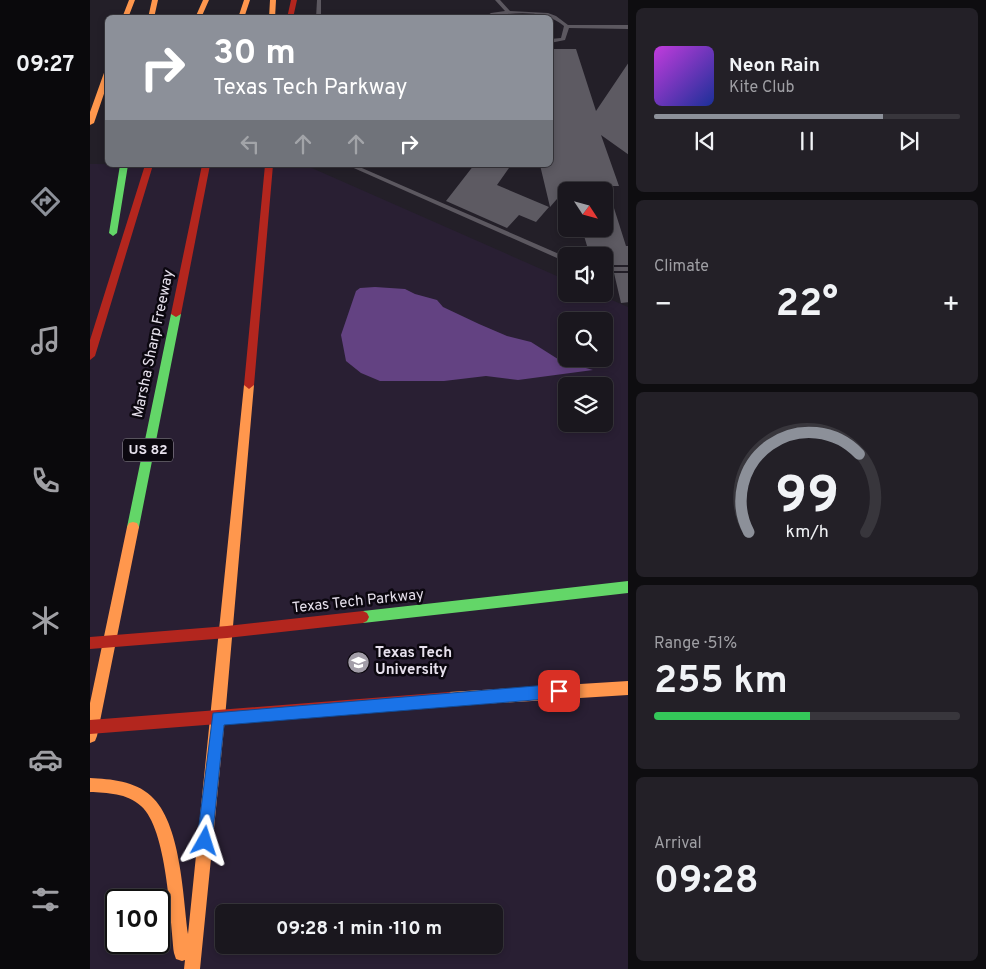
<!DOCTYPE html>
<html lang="en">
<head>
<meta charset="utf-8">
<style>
  body { margin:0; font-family:Overpass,sans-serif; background:#232027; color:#f1f3f6; height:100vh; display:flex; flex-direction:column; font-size:19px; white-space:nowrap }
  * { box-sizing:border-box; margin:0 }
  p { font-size:16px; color:#9f9fa4 }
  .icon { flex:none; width:28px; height:28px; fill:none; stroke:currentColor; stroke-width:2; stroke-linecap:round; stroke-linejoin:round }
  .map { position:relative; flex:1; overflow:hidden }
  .panel { display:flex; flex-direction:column; gap:8px; padding:8px; background:#0e0d10; width:358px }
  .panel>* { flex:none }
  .top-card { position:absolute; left:15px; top:15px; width:448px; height:152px; border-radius:8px; box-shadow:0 2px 8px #0003,0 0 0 1px #38363c; background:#8c9099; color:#fff; overflow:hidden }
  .needle { width:32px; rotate:126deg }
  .controls { position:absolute; left:468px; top:182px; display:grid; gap:10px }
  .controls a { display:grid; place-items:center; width:55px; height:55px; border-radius:8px; background:#1a171e; box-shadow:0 2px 8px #0003,0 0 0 1px #38363c; font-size:25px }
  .speed { position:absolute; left:15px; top:889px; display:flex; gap:10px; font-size:25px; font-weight:700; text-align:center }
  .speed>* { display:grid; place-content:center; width:65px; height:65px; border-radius:50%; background:#1a171e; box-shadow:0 2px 8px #0003,0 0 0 1px #38363c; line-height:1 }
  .speed .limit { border:2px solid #111; border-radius:8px; background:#fff; color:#111 }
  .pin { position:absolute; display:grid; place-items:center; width:42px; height:42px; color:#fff; margin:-21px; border-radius:10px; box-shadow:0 2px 8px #0006 }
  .me { position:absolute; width:55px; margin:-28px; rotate:6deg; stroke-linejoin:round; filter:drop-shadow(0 0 4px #0008) }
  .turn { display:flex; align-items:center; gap:18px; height:105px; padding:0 25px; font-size:22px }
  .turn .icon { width:65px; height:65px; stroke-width:2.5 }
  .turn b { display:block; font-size:35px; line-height:42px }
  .lanes { display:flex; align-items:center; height:48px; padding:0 25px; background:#0003; justify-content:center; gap:25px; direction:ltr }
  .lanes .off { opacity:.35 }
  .big { font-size:38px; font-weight:700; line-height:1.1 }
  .panel .tile { flex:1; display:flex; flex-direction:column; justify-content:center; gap:8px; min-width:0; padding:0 18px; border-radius:8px; background:#232027 }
  .panel .dial { align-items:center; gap:0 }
  .dial svg { height:130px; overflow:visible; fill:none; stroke:#38363c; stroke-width:7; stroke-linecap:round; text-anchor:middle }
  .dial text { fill:#f1f3f6; stroke:none }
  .song { display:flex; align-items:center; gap:15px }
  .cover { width:60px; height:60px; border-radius:8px; background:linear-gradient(135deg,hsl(290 70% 55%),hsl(230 70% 35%)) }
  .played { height:5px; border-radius:2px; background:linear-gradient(90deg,#8c9099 75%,#38363c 75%) }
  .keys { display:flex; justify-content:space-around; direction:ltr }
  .heat { display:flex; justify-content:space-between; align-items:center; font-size:28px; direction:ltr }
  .charge { height:8px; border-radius:4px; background:linear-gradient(90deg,#34c759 51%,#38363c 0) }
  .trip { position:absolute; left:125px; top:904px; width:288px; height:50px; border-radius:8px; background:#1a171e; box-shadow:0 2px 8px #0003,0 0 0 1px #38363c; font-weight:700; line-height:50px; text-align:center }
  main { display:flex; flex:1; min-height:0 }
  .dock { display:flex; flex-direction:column; width:90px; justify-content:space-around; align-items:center; background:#0a090c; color:#9f9fa4 }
  .dock .icon { width:35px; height:35px }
  .dock .current { color:#8c9099 }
  .dock b { font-size:22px; color:#f1f3f6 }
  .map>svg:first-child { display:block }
  .built { fill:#291f33; fill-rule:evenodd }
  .water { fill:#634282 }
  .building { fill:#5d5a62 }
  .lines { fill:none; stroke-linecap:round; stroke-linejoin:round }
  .lane { fill:#5c5860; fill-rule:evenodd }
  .fast { fill:#63d668; fill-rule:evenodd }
  .slow { fill:#ff974d; fill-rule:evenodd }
  .jam { fill:#b3261e; fill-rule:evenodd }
  .route { fill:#1a73e8; stroke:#114b97 }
  .labels { text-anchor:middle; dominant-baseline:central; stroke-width:5; stroke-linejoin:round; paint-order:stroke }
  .shield { fill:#0b070f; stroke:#a5a0aa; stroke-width:1 }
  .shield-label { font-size:14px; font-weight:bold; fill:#e7e1ed }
  .street-label { font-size:15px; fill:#e7e1ed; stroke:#0b070f }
  .poi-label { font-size:15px; font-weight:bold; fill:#e7e1ed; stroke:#0b070f; text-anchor:start }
</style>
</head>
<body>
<main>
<nav class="dock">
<b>09:27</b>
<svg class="icon current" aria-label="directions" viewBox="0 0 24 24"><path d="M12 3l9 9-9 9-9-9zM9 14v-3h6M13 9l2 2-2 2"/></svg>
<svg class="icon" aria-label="music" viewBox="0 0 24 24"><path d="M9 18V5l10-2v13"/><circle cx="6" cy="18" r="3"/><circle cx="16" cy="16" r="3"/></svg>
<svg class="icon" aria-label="phone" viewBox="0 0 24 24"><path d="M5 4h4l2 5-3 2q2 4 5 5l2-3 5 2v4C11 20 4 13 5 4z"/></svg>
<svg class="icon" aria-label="climate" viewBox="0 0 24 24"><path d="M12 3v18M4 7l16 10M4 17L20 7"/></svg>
<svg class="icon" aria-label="car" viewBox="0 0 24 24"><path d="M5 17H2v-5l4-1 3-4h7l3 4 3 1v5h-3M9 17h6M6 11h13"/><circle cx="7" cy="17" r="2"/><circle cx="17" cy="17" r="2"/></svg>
<svg class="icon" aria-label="filters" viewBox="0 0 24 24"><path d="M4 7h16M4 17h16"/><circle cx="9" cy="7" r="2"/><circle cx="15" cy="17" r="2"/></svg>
</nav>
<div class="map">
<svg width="539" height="969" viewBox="0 0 539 969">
  <rect width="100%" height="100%" fill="#231f28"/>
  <path class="built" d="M0 164 215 165 476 280V294H508L538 307V969H0ZM476 321H514V359H476ZM476 386H514V424H476ZM26 900H69V942H26ZM134 912H404V945H134Z"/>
  <path class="water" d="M285 287 315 289 325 294 347 300 353 307 389 324 417 336 441 342 471 361 503 370 428 380 396 376 354 381H290L271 373 256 361 251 335 266 291 270 288Z"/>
  <path class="building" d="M460 49H486L506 111 539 62V155L511 135 529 186H517L536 246H539V265H522L521 258 500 256 492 229H514V191H474L460 207 450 165H460Z
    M384 165H421L407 185 459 207 446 222 429 215 417 228 356 201Z
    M524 273H539V302L531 303Z"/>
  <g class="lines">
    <path class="lane" d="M227 0H231V18H226Z
      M405 0H410L420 11 458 13 466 16 478 25H539V29L479 28 475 40 460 43V39L471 38 474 26C457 11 431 12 409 15 404 15 400 18 394 18L401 13 415 11Z
      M257 165H265L476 257V262Z
      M514 267H539V271H514Z"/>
    <path class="fast" d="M30 165H38L27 233 23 236 19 233Z
      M86 311 91 314 49 527 47 531 43 532 39 531 37 527 81 314Z
      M539 581V593L273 623 269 621 267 617 269 613 273 611Z"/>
    <path class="slow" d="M39 0H45L38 18H32Z
      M62 0H68L64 18H58Z
      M113 0H119L111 18H105Z
      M154 0H160L154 18H148Z
      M180 0H186L185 18H179Z
      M18 68V82L4 123 0 125V112L15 70Z
      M159 381 164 385 135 718 110 969H94L95 960 92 961 86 959 84 953C80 917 77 829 51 806 37 793 17 793 0 792V778C21 779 45 781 61 796 91 823 93 896 98 934L154 385Z
      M43 522 47 523 49 527 7 736 5 741 0 743V703L37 527 39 523Z
      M539 681V695L359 706 354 704 352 699 354 694 359 692Z"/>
    <path class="jam" d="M201 0H207L203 18H197Z
      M55 165H63L5 356 0 360V340Z
      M112 165H120L91 314 86 317 81 314Z
      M175 165H183L164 385 159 389 154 385Z
      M273 611 277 613 279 617 277 621 273 623 137 638 0 649V637L137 626Z
      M359 692 364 694 366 699 364 704 359 706 0 734V720Z"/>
  </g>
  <path class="route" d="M469 684 474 686 476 691 474 696 469 698 134 725 122 841 120 846 115 848 109 846 107 841 123 713Z"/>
  <defs>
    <symbol id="university-disc" viewBox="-11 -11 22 22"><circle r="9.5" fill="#a29da8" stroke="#0b070f"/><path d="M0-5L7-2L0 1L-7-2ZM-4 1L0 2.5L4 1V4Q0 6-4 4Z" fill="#fff"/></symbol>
  </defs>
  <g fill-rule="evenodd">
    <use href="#university-disc" x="256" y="650" width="25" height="25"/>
  </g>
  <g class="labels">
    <rect class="shield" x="33" y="438.5" width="50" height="23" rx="4"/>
    <g class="shield-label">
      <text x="58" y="450">US 82</text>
    </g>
    <g class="street-label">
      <text transform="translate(64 344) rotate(-78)">Marsha Sharp Freeway</text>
      <text transform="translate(268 602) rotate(-6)">Texas Tech Parkway</text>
    </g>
    <g class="poi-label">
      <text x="285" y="653">Texas Tech<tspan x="285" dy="17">University</tspan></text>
    </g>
  </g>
</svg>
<div class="controls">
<a><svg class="needle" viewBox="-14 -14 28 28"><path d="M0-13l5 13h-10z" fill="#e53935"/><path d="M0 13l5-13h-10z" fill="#9f9fa4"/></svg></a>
<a><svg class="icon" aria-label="sound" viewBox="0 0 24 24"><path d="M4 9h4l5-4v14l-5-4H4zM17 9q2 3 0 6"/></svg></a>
<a><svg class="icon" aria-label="search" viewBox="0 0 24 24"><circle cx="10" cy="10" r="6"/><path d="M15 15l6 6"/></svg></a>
<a><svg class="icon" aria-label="layers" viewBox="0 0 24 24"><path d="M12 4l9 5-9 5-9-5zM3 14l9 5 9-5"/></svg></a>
</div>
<div class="speed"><div class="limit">100</div></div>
<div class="pin" style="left:469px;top:691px;background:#d93025"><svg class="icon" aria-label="arrive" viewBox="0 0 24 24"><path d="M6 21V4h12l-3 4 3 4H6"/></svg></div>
<svg class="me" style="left:115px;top:841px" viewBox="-20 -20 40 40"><path d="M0-17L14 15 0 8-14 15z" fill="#1a73e8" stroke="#fff" stroke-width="4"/></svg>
<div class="trip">09:28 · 1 min · 110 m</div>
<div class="top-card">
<div class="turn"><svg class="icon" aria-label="right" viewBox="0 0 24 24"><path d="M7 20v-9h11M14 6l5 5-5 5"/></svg><div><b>30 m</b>Texas Tech Parkway</div></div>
<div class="lanes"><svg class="icon off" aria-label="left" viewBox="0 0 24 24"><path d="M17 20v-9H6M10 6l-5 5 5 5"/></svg><svg class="icon off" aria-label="ahead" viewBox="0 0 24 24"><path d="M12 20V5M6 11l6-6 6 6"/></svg><svg class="icon off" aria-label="ahead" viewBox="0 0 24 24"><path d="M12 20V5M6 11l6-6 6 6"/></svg><svg class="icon" aria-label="right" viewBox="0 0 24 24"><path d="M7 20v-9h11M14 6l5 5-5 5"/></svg></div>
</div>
</div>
<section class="panel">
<div class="tile">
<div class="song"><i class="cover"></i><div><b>Neon Rain</b><p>Kite Club</p></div></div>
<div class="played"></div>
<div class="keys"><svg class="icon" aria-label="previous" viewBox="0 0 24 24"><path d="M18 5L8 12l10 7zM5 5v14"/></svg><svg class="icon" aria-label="pause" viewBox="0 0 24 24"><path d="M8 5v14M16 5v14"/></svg><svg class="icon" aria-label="next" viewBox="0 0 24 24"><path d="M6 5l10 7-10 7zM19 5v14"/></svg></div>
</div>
<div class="tile"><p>Climate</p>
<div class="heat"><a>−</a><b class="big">22°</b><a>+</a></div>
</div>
<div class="tile dial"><svg viewBox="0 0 100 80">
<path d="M14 69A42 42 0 1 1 86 69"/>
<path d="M14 69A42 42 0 0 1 82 21" stroke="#8c9099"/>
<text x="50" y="56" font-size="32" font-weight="700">99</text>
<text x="50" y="72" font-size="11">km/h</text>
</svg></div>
<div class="tile"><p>Range · 51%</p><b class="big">255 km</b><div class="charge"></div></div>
<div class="tile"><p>Arrival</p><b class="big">09:28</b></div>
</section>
</main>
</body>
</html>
